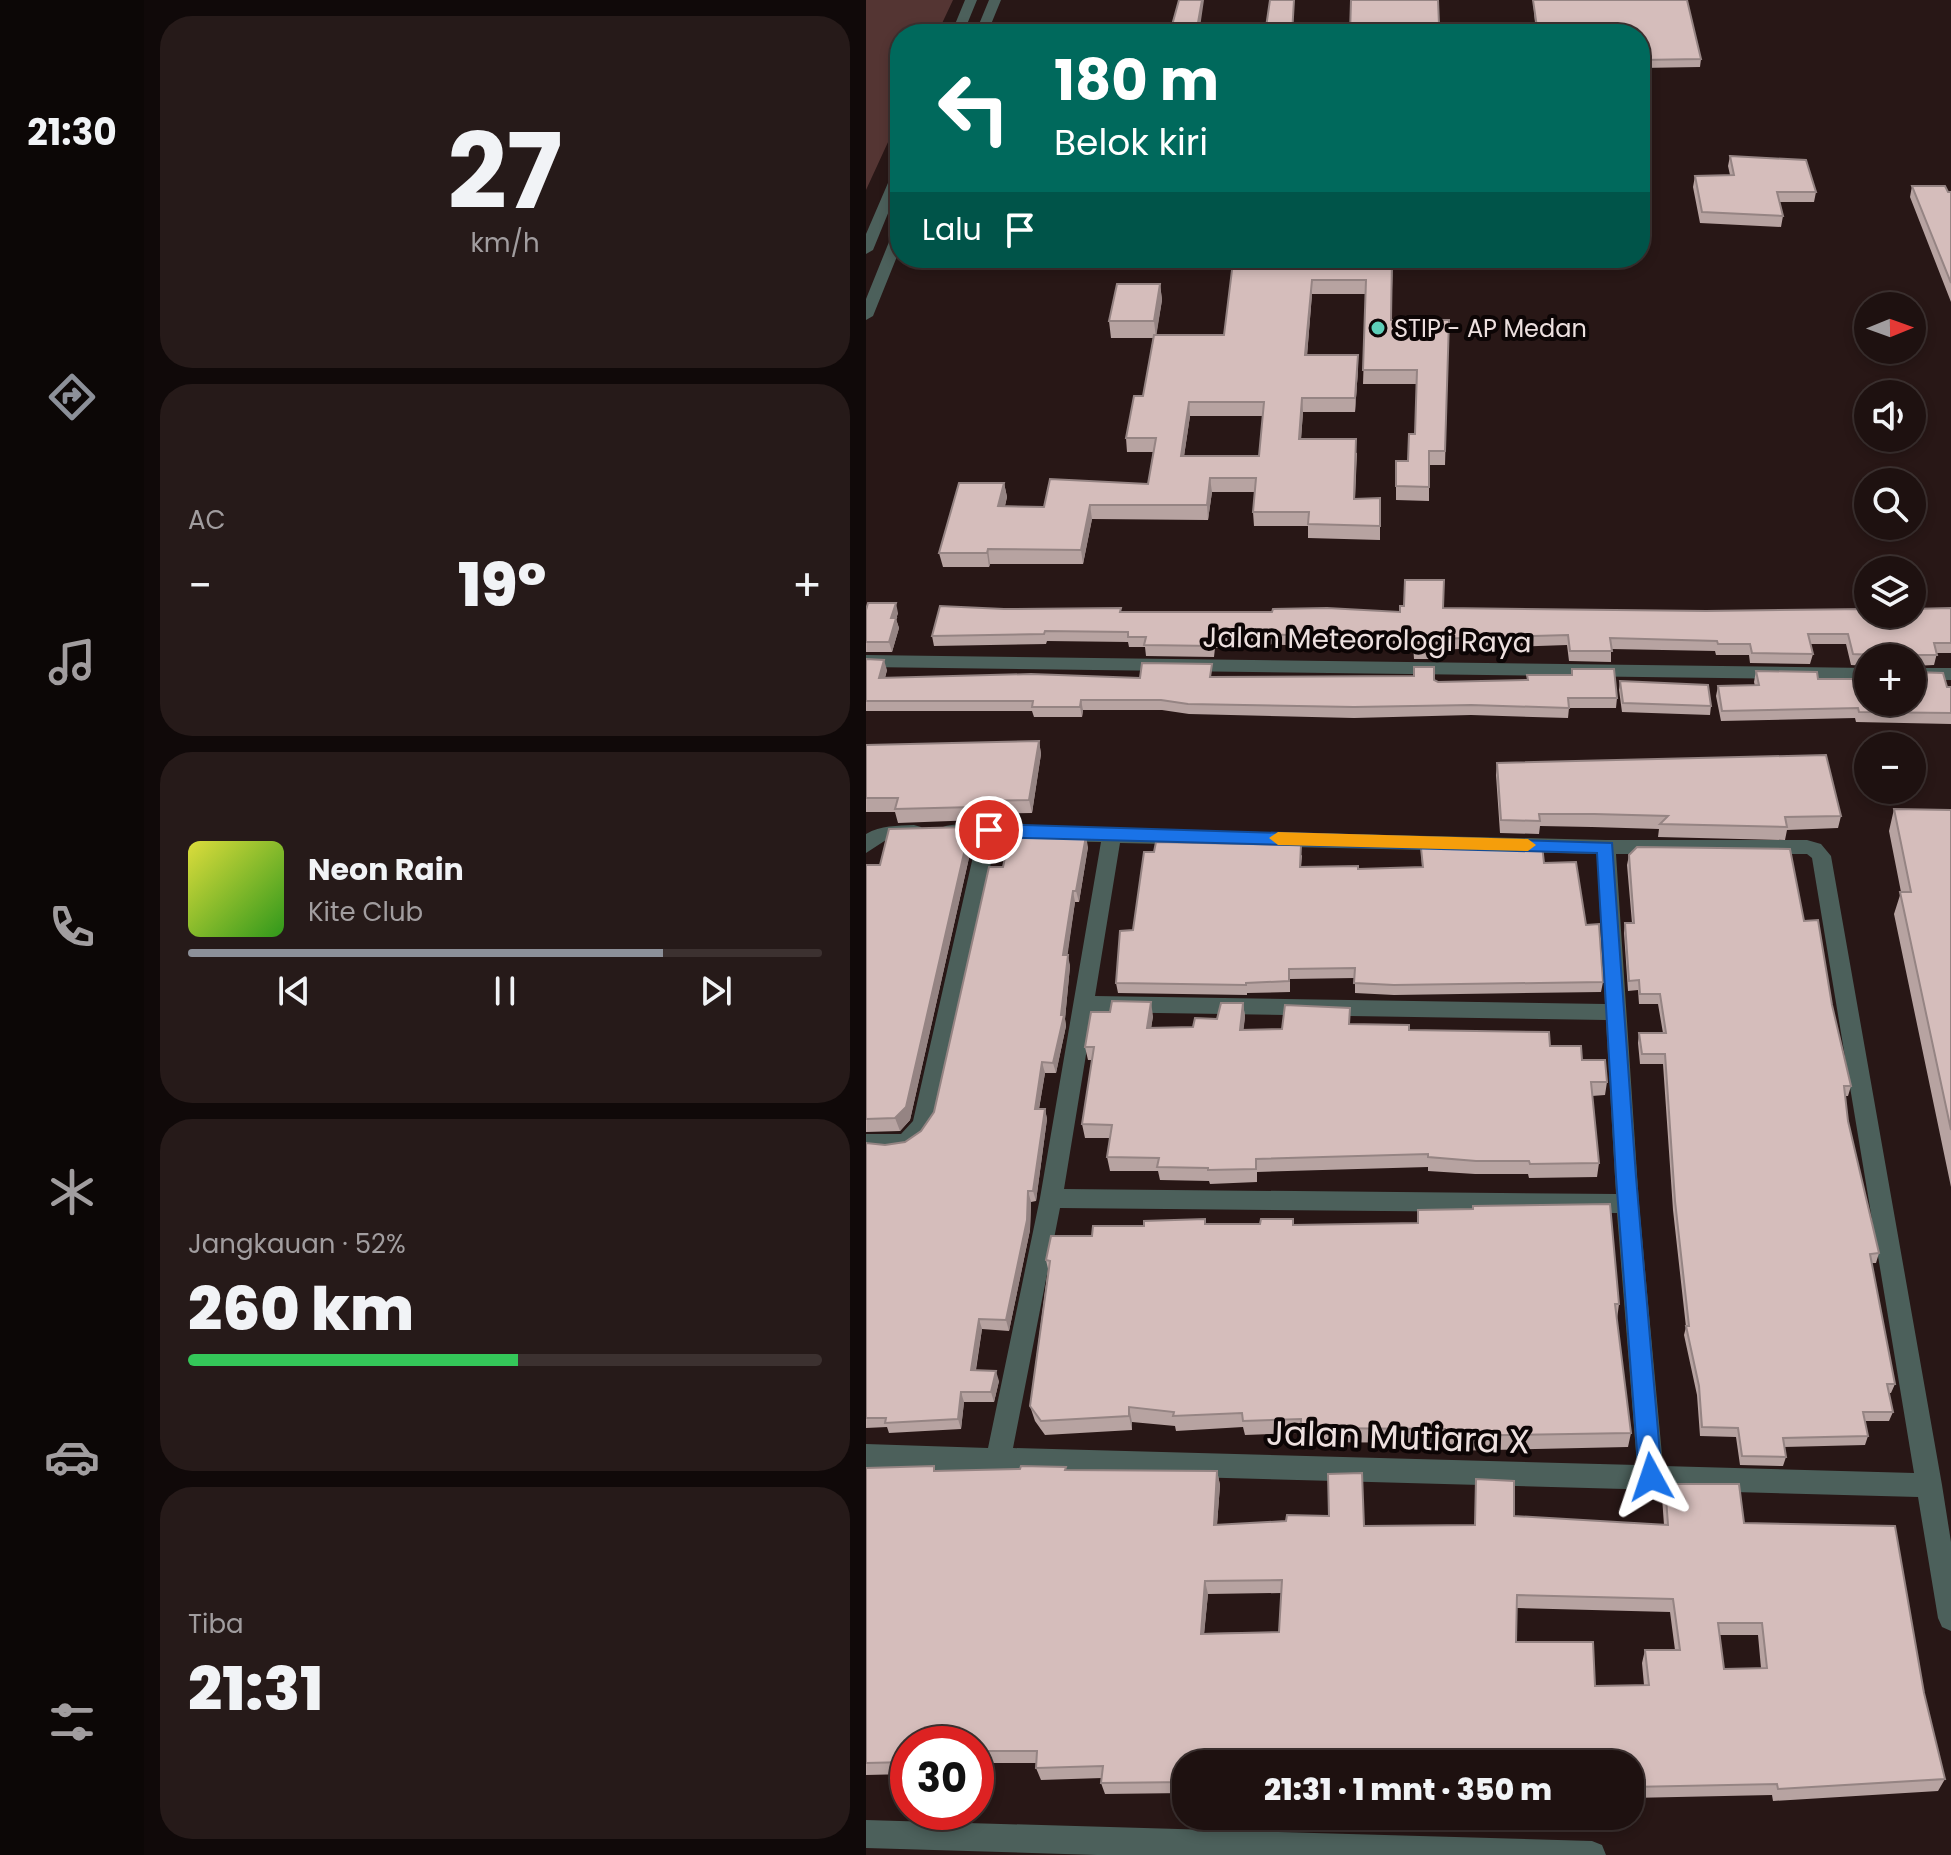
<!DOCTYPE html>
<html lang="id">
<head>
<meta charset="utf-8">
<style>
  body { margin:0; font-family:Poppins,sans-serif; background:#261a19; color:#f1f3f6; height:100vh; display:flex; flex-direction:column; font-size:30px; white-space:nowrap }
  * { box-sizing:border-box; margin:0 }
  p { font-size:26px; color:#a19d9f }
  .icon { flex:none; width:44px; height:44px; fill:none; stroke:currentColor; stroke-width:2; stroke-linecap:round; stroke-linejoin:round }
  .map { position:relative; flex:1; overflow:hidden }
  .details { display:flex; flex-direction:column; gap:16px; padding:16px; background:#100909; width:722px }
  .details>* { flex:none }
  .top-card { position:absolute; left:24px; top:24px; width:760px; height:244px; border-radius:32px; box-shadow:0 4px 12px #0003,0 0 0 2px #3c3130; background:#00695c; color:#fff; overflow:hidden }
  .needle { width:52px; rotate:89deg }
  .controls { position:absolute; left:988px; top:292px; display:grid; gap:16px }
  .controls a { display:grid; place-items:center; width:72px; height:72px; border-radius:50%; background:#1e1110; box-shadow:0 4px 12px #0003,0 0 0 2px #3c3130; font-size:40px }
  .speed { position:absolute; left:24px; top:1726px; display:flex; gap:16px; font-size:40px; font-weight:700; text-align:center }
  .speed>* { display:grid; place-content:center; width:104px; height:104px; border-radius:50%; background:#1e1110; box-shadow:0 4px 12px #0003,0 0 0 2px #3c3130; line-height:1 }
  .speed .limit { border:12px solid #d22; background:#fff; color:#111 }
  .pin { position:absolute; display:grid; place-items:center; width:68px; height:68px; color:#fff; margin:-34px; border:4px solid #fff; border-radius:50%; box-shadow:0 2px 8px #0007 }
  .me { position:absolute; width:88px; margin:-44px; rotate:355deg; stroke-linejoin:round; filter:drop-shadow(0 0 6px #0008) }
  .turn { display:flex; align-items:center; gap:28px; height:168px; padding:0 32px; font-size:36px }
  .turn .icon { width:104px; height:104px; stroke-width:2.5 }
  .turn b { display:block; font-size:56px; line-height:68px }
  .then { display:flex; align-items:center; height:76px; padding:0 32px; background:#0003; gap:16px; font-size:30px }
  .big { font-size:60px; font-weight:800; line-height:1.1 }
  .details .tile { flex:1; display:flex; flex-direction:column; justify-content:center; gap:12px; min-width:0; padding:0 28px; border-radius:32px; background:#261a19 }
  .details .dial { align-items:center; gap:0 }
  .dial b { font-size:104px; line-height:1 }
  .song { display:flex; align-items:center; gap:24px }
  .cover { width:96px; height:96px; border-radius:12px; background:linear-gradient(135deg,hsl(60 70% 55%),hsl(110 70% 35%)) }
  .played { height:8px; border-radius:4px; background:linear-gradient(90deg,#8c9099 75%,#3c3130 75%) }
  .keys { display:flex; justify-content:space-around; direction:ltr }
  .heat { display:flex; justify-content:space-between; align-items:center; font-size:44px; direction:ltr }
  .charge { height:12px; border-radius:6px; background:linear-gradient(90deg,#34c759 52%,#3c3130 0) }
  .trip { position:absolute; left:306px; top:1750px; width:472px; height:80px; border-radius:32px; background:#1e1110; box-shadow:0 4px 12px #0003,0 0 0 2px #3c3130; font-weight:800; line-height:80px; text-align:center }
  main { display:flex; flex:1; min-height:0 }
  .dock { display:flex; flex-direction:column; width:144px; justify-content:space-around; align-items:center; background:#0c0706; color:#a19d9f }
  .dock .icon { width:56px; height:56px }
  .dock .selected { color:#8c9099 }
  .dock b { font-size:36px; color:#f1f3f6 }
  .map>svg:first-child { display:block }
  .green { fill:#543533 }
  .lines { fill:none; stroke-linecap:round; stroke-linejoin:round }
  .minor { fill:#4c605b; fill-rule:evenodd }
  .wall { fill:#b7a3a1; fill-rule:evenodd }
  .shaded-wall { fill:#958483 }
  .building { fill:#d5bdbb; stroke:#958483; stroke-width:2; fill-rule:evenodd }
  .route { fill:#1a73e8; stroke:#114b97; stroke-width:2 }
  .slow { fill:#f59e0b }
  .poi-dot { fill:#5dceb8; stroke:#0c0505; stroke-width:3 }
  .labels { text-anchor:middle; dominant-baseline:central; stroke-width:8; stroke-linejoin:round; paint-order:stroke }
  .far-poi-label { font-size:24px; fill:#ede0df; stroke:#0c0505; text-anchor:start }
  .street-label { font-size:28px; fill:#ede0df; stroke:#0c0505 }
  .near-street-label { font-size:34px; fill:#ede0df; stroke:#0c0505 }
</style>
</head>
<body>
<main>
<nav class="dock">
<b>21:30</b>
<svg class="icon selected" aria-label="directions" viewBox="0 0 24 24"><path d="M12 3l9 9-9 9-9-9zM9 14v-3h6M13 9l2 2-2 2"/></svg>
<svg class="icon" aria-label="music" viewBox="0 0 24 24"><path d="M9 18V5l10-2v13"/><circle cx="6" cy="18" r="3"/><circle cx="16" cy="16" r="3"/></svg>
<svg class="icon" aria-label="phone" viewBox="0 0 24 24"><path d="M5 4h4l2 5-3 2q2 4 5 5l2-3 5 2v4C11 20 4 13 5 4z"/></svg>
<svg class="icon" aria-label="climate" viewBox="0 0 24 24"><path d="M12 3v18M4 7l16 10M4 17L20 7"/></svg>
<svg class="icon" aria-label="car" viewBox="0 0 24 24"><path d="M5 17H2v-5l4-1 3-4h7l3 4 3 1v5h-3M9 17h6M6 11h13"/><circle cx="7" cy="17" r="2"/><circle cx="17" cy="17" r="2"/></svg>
<svg class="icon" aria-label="filters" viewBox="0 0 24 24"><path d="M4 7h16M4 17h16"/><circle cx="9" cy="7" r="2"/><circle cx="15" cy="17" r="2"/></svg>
</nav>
<section class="details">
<div class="tile dial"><b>27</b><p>km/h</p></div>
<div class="tile"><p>AC</p>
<div class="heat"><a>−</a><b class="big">19°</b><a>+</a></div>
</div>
<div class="tile">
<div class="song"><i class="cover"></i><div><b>Neon Rain</b><p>Kite Club</p></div></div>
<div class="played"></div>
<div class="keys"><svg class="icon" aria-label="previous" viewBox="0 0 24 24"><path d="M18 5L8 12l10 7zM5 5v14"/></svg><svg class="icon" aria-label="pause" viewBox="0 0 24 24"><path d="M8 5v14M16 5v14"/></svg><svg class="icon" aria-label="next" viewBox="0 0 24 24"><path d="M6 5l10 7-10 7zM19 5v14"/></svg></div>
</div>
<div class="tile"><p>Jangkauan · 52%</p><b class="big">260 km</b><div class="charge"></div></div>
<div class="tile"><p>Tiba</p><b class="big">21:31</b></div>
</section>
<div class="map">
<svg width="1085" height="1855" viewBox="0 0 1085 1855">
  <rect width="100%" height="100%" fill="#281716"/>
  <path class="green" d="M0 0H87L71 34H34V116L0 190Z"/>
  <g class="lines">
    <path class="minor" d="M99 0H111L97 34H85Z
      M123 0H135L121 34H109Z
      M34 165V184L7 250 0 254V234L28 169Z
      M34 228V249L7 316 0 320V299L27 232Z
      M0 655 1002 668V680L0 667Z
      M1046 668H1085V680H1046Z
      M123 823 130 826 740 840H941L955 844 965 856 1076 1485 1085 1542V1631L1076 1627 1072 1618 1052 1497 0 1468V1444L122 1448 174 1198 235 842 130 840 69 1121C52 1154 35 1154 0 1152V1134H35L47 1121 111 839H80L70 832C81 819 108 828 123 823ZM254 843 731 854 739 1004 229 996ZM750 854H941L946 858 1048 1473 797 1466 773 1204ZM227 1012 740 1020 750 1194 198 1189ZM194 1208 751 1213 771 1465 147 1448Z
      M48 825 55 827 58 832 55 837 20 840 0 853V834C15 825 31 826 48 825Z
      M0 1820 726 1841 736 1845 740 1855H231L0 1848Z"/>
  </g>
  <path class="wall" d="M667 0H821L835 59 834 67 774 68V34H670Z
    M864 156 950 192 948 202H913L917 216 915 227 834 223 827 187 829 176 864 175 862 166Z
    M1046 186 1085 192V302L1044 197Z
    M527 258 525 320H583L579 465H563V501L530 500V461H542L549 434 551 384H497L500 294H446L441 355 492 369 489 412H437L435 439 491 453 489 499 514 498V540L442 538V526H388L387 512 389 492H346L342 520 226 519 217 564H124L123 567H77L73 553 138 483 141 497 139 506 178 507 282 484 287 452H261L260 438 277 396 287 338H245L243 321 294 284 296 300 290 335H358L367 262ZM324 416H397L393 456H318Z
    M255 608V612H534L577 608 840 611 1085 608V653H1071L1068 665 1047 666V672L1081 687H1085V724L990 722 989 718 855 721 850 696 852 686H889L888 682 890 671 952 679H990L992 672 1002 702 1046 658H1002V666L985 665 980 644H944L947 654 944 664 884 663 883 655H850L849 651 745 649V662L703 661 701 645 567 650V659H548L547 645H494V649L398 644 397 648H349L348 657 280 656 279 647H263L262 642 181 641 180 644 68 646 66 636 138 609Z
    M0 610 32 613 30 619 33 628 26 652H0Z
    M0 659 21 670 19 678 346 677 568 680 572 682 661 680 705 675 706 669 751 698 750 708H703L702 718 605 715 488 718 323 714 296 710H217L216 717H168L166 711H0Z
    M754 681 845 706 844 715 756 712 753 690Z
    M173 741 175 754 166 813 113 814 111 820 32 823 29 812H0V745Z
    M631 763 975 816 972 828 921 830 919 840 792 837 793 829 726 827 674 826 673 834 634 833 630 775Z
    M1028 809 1085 810V1187L1028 914 1035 892 1023 831Z
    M104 827 107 840 44 1120 34 1131 0 1132V865H14Z
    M222 847 213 902H209L201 955 204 966 199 1019 200 1026 190 1073H179L173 1109H179L181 1119 170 1201 165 1202 164 1230 143 1331 116 1329 110 1370 133 1381 128 1402H98L95 1429 23 1433 21 1427 0 1428V1143L19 1145 39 1142 55 1131 68 1112 137 867Z
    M555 848 678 863 720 925 737 982 735 992 528 995 489 993V978L424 979V992L381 993V995L252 993 250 983 267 930 436 855 435 867 492 869 556 867Z
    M763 855 938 921 966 1005 985 1086 982 1096H979L982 1121 1013 1253 1010 1263H1006L1029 1384 1025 1393H1023L1027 1412 1023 1421H999L1002 1436 999 1445 918 1447 920 1457 917 1466 874 1465 870 1437 834 1436 831 1395 818 1335 820 1327 807 1210 797 1064H774L772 1043 773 1033H797L792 1004H773L772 990 762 991 758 933 759 923H766L761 865Z
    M377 1003 379 1017 377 1030 416 1029 484 1024 684 1046 716 1060 741 1082 739 1095 726 1096 733 1163 731 1177 663 1178 662 1174H609L562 1171V1167L391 1172V1182L344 1184 343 1181 294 1180 292 1171H244L241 1157 244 1138H219L216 1124 226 1060H222L219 1047 287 1016 285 1028 327 1027 351 1019Z
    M339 1224 427 1225 753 1304 751 1319 765 1433 762 1447 579 1451 578 1443 436 1442 435 1433 379 1435 377 1427 310 1431 309 1426 266 1422V1430L179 1435 169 1421 164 1406 182 1269 180 1260 226 1236 278 1226Z
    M0 1468 70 1471H351L354 1485 351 1525 498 1526 609 1525 610 1479 648 1516 798 1525 796 1497 799 1484 878 1523 1058 1693 1079 1779 1072 1791 907 1801 906 1795 764 1798V1764H320V1793L239 1794 235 1783 236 1778 175 1780 170 1768V1763H110V1744H42V1774L0 1775ZM415 1593 413 1632 338 1633 342 1594ZM651 1608 804 1612 809 1650H779L776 1663 778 1685 729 1686 650 1642ZM854 1635H892L895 1668 858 1669Z"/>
  <path class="shaded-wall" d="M336 0H338L333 34H330Z
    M446 280V294L440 369 439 355Z
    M294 284 296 300 290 338 288 321Z
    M492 355V369L489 412V398Z
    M436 398 437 412 434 453 433 439Z
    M323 402 324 416 316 470 315 456Z
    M344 478 346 492 342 520 341 505Z
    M138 483 141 497 135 521 132 506Z
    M224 505 226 519 217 564 215 550Z
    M122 549 124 564 123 567 121 553Z
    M30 603 32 613 30 619 33 628 26 652 23 642 25 618Z
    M18 660 21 670 16 688 13 678Z
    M215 700 217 710 216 717 214 707Z
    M173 741 175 754 166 813 163 800Z
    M110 801 113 814 111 820 108 807Z
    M104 827 107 840 44 1120 34 1131 29 1118Z
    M220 836 222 847 213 902 210 891Z
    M207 891 209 902 200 966 197 955Z
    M202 955 204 966 199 1019 200 1026 190 1073 187 1063 195 1015Z
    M285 1002 287 1016 283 1042 281 1028Z
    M377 1003 379 1017 376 1044 374 1030Z
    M176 1062 179 1073 171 1120 169 1109Z
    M179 1109 181 1119 170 1201 167 1191Z
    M162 1191 165 1202 164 1230 143 1331 140 1320Z
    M113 1319 116 1329 108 1380 105 1370Z
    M130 1371 133 1381 128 1402 125 1392Z
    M95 1392 98 1402 95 1429 92 1419Z
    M263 1407 266 1422V1430L263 1416Z
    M351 1471 354 1485 350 1538 348 1525Z
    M339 1581 342 1594 337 1646 335 1634Z"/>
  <path class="building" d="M313 0H336L330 34H301L302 29H305Z
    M404 0H428L426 34H399Z
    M485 0H572L573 24H590V34H484Z
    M667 0H821L835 59 774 60V34H672Z
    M864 156 940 160 950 192H911L917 216 836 212 829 176 868 175Z
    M1046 186H1079L1082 192H1085V283Z
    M442 258H526L525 320H583L579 451H563V487L530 486V461H542L543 434H549L551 370H497L500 280H446L439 355H492L489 398H436L433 439H490L488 499 514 498V526L442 524 443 512H387L390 478H344L341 505H224L215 550 122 549 121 553H73L93 483H138L132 506 178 507 184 479 282 484 290 438H260L268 396H277L288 335H358L367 262 442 261ZM323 402H398L393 456H315Z
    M251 284H294L288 321H243Z
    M539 580H578L577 608 840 611 1002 609V614H1046V609L1085 608V643H1068L1071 655H1047V672L1077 673 1081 687H1085V713L993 712 992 708 856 711 852 686 893 685 890 671 951 672 952 679H993L992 672H1002V702H1046V658H1007V655L987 654 982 634H942L947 654 886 653 884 644H852L851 641 744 638 746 651H704L702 635 567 639V649H548L547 635H494V638L397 634V638L348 637 347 646 278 645 280 637H262V632L179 631 178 634 66 636 74 606 138 609 255 608 254 612H406L407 609 461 608 534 612V606H538Z
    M2 603H30L25 618H30L23 642H0V610Z
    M0 659 18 660 13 678 165 674 274 678 276 663 346 664 344 677 548 676V667H568V680L572 682 662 680 661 675H706V669H748L751 698H702L703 708 605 705 488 707 322 704 295 700H215L214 707H166L167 701H0Z
    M754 681 842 685 845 706 757 703Z
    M173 741 163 800 110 801 108 807 29 809 32 798H0V745Z
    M960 755 975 816 919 817 921 827 794 824 802 816 728 814H673L674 821 635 820 631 763Z
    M1028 809 1085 810V1130L1034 892H1045Z
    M104 827 40 1107 29 1118 0 1119V865H14L23 829Z
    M144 835 220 836 210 891H207L197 955H202L195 1015H198L187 1063 176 1062 169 1109H179L167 1191H162L161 1220 140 1320 113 1319 105 1370 130 1371 125 1392H95L92 1419 19 1423 20 1418H0V1143L19 1145 39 1142 55 1131 68 1112 123 867H137Z
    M290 842 435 845 434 867 492 866V869L557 867 555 848 676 845 678 863 710 862 720 925 733 924 737 982 528 985 488 983 489 968 423 969V981L380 983V985L250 983 254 931 267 930 278 852H288Z
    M771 847 924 849 938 921 952 920 966 1005 985 1086H978L982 1121 1013 1253 1004 1254 1029 1384H1021L1027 1412H997L1002 1436 917 1438 920 1457 876 1456 872 1428 836 1427 833 1386 820 1326H823L809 1201 799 1054H776L773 1033H800L794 994H774L773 980 763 981 759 923H768L763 855Z
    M246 1001 285 1002 281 1028 327 1027 329 1018 351 1019 355 1003H377L374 1030 416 1029 419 1005 484 1008 483 1024 543 1025V1030L683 1032 684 1046H715L716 1060H739L741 1082H725L733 1163 664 1164 663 1161H610L562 1157V1154L390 1159V1169L342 1170V1168L291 1167 293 1158 241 1157 246 1125 216 1124 228 1047H219L225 1012H244Z
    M744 1204 753 1304H749L765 1433 579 1436V1429L435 1428V1419L377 1421 376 1413 307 1416 308 1412 263 1407V1416L175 1421 164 1406 184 1261 180 1260 185 1236H226L227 1226H278V1221L339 1219V1224H394L395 1219H427V1225L552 1223V1210L607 1209V1206Z
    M68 1466V1471L154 1469 155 1466 200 1467 199 1470 351 1471 348 1525 420 1521 421 1515 463 1516 462 1474 496 1473 498 1526 609 1525 610 1479 648 1481V1516L802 1525 799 1484H873L878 1523 1029 1526 1058 1693 1079 1779 912 1789 911 1784 764 1787V1764H320V1782L235 1783 237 1766 170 1768 171 1751H110V1744H42V1762L0 1763V1468ZM416 1580 413 1632 335 1634 339 1581ZM651 1595 807 1599 814 1650H779L783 1685 729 1686 727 1642H650ZM852 1623H896L901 1668 858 1669Z"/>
  <path class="route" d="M123 824 746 843 770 1177 796 1477 793 1485 785 1488 777 1485 773 1477 750 1177 731 853 123 837 115 830Z"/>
  <path class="slow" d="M412 832 662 839 670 845 662 851 412 845 403 838Z"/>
  <circle class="poi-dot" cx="512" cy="328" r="8"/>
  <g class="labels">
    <g class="far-poi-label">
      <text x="528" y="328">STIP - AP Medan</text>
    </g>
    <g class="street-label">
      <text transform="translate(501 640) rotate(1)">Jalan Meteorologi Raya</text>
    </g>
    <g class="near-street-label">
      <text transform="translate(532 1437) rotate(2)">Jalan Mutiara X</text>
    </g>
  </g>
</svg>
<div class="controls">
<a><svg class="needle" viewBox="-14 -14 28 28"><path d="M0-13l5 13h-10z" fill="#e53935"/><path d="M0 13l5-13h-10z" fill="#a19d9f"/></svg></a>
<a><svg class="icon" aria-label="sound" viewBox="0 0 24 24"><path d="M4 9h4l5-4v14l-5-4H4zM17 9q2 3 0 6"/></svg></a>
<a><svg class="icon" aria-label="search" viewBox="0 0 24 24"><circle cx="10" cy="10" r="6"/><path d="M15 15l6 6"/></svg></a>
<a><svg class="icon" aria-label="layers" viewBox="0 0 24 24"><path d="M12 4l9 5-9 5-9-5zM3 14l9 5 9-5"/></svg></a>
<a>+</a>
<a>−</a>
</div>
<div class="speed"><div class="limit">30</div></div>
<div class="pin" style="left:123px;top:830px;background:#d93025"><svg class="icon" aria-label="arrive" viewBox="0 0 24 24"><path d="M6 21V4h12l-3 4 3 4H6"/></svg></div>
<svg class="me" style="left:785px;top:1477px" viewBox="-20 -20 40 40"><path d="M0-17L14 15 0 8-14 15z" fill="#1a73e8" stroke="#fff" stroke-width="4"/></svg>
<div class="trip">21:31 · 1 mnt · 350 m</div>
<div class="top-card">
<div class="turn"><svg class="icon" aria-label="left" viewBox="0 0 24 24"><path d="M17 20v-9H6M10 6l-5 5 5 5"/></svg><div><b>180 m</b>Belok kiri</div></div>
<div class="then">Lalu<svg class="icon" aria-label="arrive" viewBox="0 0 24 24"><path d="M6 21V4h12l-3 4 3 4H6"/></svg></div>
</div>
</div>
</main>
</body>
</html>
